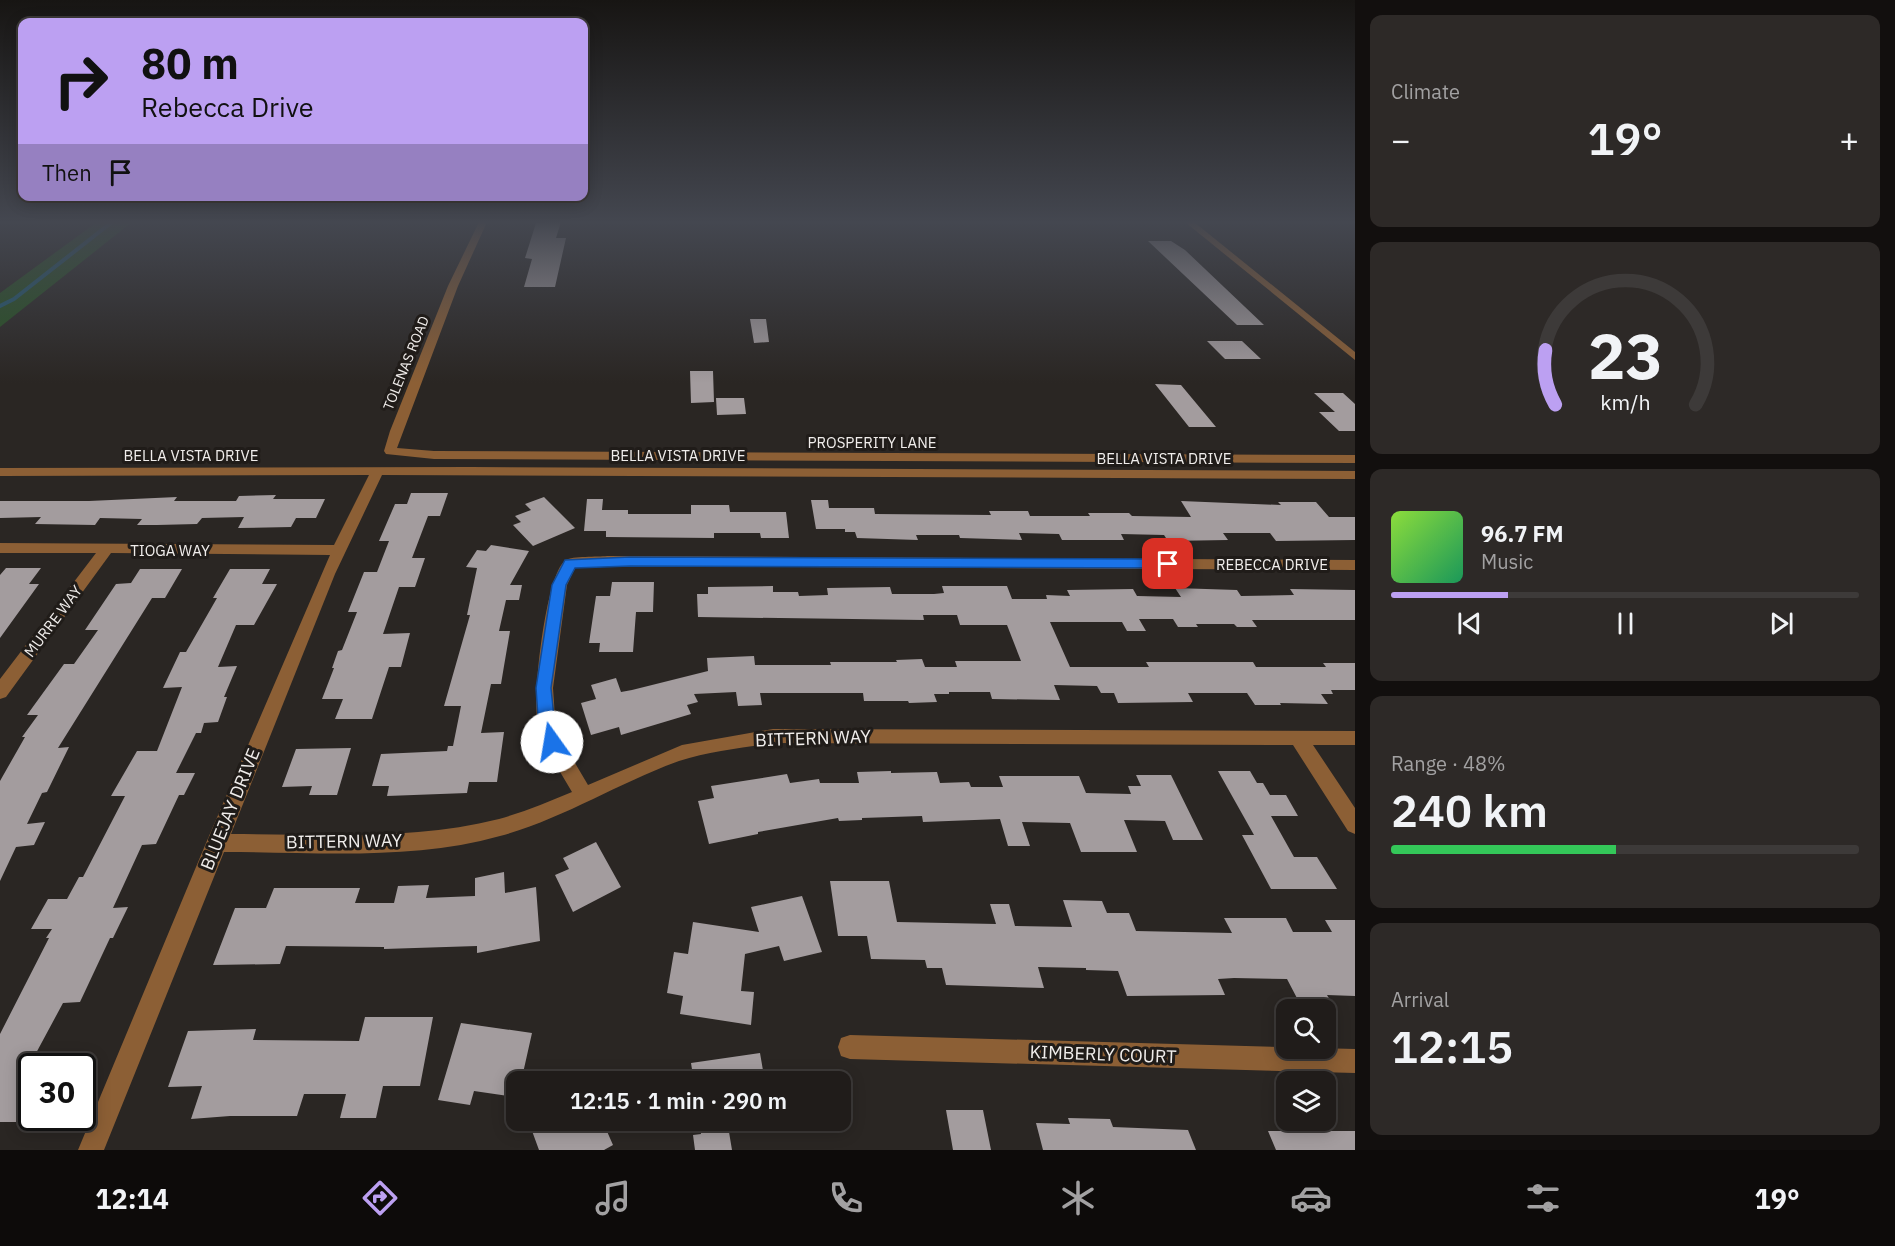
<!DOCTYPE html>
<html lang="en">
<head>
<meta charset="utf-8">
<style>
  body { margin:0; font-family:"IBM Plex Sans",sans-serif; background:#2d2927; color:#f1f3f6; height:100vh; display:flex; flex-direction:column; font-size:22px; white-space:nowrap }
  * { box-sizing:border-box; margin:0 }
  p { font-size:20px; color:#a2a1a2 }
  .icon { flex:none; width:33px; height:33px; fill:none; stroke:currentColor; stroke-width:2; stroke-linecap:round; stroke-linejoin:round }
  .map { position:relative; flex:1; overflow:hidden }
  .side { display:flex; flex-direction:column; gap:15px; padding:15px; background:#120f0e; width:540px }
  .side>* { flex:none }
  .guide { position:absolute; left:18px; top:18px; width:570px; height:183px; border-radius:12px; box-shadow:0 3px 15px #0003,0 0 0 2px #3d3a39; background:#bca0f2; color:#111; overflow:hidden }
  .controls { position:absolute; left:1276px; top:999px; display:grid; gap:12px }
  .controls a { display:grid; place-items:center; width:60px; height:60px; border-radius:12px; background:#201c1a; box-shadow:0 3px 15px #0003,0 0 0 2px #3d3a39; font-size:30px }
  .speed { position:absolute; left:18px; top:1053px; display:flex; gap:12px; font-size:30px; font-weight:700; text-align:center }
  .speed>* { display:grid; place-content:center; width:78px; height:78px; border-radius:50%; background:#201c1a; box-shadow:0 3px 15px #0003,0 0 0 2px #3d3a39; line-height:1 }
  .speed .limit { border:3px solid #111; border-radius:9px; background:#fff; color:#111 }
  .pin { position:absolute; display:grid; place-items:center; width:51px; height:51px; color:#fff; margin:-26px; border-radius:12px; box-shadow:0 3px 9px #0006 }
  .me { position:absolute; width:66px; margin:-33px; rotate:347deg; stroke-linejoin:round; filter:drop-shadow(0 0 4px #0008) }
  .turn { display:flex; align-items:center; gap:21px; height:126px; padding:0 24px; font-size:27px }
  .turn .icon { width:78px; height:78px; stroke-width:2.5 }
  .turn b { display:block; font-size:42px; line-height:51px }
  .then { display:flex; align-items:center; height:57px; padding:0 24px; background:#0003; gap:12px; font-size:22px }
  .big { font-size:45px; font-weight:600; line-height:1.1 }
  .side .card { flex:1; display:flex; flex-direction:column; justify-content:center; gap:9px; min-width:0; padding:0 21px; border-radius:12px; background:#2d2927 }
  .side .dial { align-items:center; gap:0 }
  .dial svg { height:156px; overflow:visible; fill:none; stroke:#3d3a39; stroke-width:7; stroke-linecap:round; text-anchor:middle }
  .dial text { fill:#f1f3f6; stroke:none }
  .song { display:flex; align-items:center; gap:18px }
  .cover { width:72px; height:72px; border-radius:9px; background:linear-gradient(135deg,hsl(90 70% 55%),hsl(150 70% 35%)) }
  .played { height:6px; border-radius:3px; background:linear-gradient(90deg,#bca0f2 25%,#3d3a39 25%) }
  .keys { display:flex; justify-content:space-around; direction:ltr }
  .heat { display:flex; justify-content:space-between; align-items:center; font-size:33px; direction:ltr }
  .charge { height:9px; border-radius:4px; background:linear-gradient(90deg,#34c759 48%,#3d3a39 0) }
  .trip { position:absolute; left:506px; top:1071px; width:345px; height:60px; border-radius:12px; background:#201c1a; box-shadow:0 3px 15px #0003,0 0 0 2px #3d3a39; font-weight:600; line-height:60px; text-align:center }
  .dock { display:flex; height:96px; justify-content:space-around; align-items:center; background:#0d0b0a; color:#a2a1a2 }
  .dock .icon { width:42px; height:42px }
  .dock .on { color:#bca0f2 }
  .dock b { font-size:27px; color:#f1f3f6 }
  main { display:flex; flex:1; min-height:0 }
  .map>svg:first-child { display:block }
  .green { fill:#265220 }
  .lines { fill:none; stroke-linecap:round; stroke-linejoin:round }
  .stream { stroke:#205d77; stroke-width:4 }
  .building { fill:#a39c9e }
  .minor { fill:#8c5f35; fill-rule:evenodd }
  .route { fill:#1a73e8; stroke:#114b97; stroke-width:1.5 }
  .labels { text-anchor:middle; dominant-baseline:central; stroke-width:6; stroke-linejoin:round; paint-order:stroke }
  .far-street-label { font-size:14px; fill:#f0edeb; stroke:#201c19 }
  .street-label { font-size:15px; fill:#f0edeb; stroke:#201c19 }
  .near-street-label { font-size:18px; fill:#f0edeb; stroke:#201c19 }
</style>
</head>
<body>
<main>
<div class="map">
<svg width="1355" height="1150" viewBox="0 0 1355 1150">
  <rect width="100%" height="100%" fill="#2a2623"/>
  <path class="green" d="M97 222H132L0 327V293Z"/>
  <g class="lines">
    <path class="stream" d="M0 306 14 299 112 222"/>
  </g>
  <path class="building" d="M545 222H561L556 238H566L555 287H524L532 259 525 258 536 223Z
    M1148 241H1171L1185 250 1264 325H1237Z
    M750 319H766L769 342 754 343Z
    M1207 341H1242L1261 359H1225Z
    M690 371H713L714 402 691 403Z
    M1155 384 1181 385 1216 427H1189Z
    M1314 393H1343L1355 404V431H1339L1319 412H1335Z
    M716 398H744L746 414 717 415Z
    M411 493H448L440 516H428L412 558H425L415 587H399L383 634 410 633 401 667H389L372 719H335L343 699H322L334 668H332L338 651 342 650 357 612H348L364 572H377L389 541H379L395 504H407Z
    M276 495 273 499H325L316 518H296L291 527 238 528 244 517 202 518 197 524 157 525H137L142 519 100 518 95 525 35 524 41 517 0 518V501H89L177 497 174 501H236L239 496Z
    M544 497 575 528 533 546 513 525 521 522 515 516 531 510 525 504Z
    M587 499H603L602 510H628V514H691V505H729L730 512H786L789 538H761L760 533H714V538L606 537V531H584Z
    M811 500H828L829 508H874L875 514 991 515 989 511H1028L1030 516H1090L1088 513H1129L1132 516 1191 517 1181 501 1281 505 1278 502H1316L1329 517H1355V540L1276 541 1270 533H1223L1228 540 1168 541 1164 535 1121 534 1124 540H1062L1059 534 1019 533 1022 540 960 538 959 535H916L918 540 857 538 855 532H845V529H816Z
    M491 545 529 551 510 585H522L519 600H506L499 631H510L504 666 501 684H491L481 733 504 732 497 782H469L467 793 387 796 389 786H372L381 754 447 751 448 746H453L461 706H444L470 615H467L477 568 466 567 477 550 486 551Z
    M6 568H41L29 584H39L0 638V575Z
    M140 569H182L165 598H152L58 748 69 747 47 792 42 793 27 824 45 822 34 845 16 847 0 881V781L25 737H22L38 715H27L64 664H74L98 630H85L116 584 131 583Z
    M230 569H270L262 584H277L254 625H236L218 667 237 666 224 697H227L218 722 204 723 201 733H196L176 773H195L184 795H179L156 844 142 845 113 908 128 907 113 938H110L80 1002 63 1003 21 1081H32V1112L26 1122H0V1034L49 938H46L52 929H31L48 899H67L79 877H83L125 796H111L137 751H157L182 687 163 688 180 652H186L217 598H213Z
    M612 582H654L653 612H636L633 652H599L600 643H589L596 596H610Z
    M773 586V592H798L799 596 828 595 827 588 890 587 892 594H934L944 593 942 586H1007L1012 599H1047L1046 595 1070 596 1067 590 1133 589 1137 596 1181 597 1175 588 1237 590 1241 596 1294 595 1290 589 1355 590V620H1252L1257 627H1237L1234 624H1196L1198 627H1178L1173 619H1139L1146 631H1127L1122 622H1050L1070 667H1149L1146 662H1253L1256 667H1326L1323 663H1355V690H1331L1333 694H1321L1328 704 1280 703 1281 705H1255L1247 693H1188L1193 702 1118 703 1114 693H1101L1097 686 1054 685 1060 700 992 699 990 692H949V694H934L937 702 909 703 908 701H864L863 693H760L762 705 738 706 736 692 694 694 698 702 687 705 691 714 621 735 619 727 591 735 581 703 596 699 591 685 616 678 621 692 632 690 708 671 707 658 754 656 755 665H831L830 662H897L896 660 922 659 925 667H957L955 661H1021L1007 625H960L957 615H923L924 620 698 617 697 594H708V587Z
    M351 748 337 795H309L312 786 282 787 296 749Z
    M891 771V773L937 772 940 783 969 782 971 787H1003L999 776H1079L1086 793 1131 794 1128 786H1141L1136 775H1171L1203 840H1173L1165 821 1124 820 1137 852H1081L1070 823 1022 822 1030 846H1008L1000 819 923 822 922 816 862 818V820L839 821 838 818 758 832V834L709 844 698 801 714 798 711 786 787 774 790 783 819 779 820 783H859L857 772Z
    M1218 771H1250L1257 783H1263L1270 795H1286L1298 816H1271L1294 857H1317L1337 889H1271L1242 835H1254Z
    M596 842 621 887 573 912 555 875 569 869 563 858Z
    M504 872 505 893 536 887 540 941 477 953V946L384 949V947L286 946 280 964 213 965 235 908H266L274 888H360L355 903H394L398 886 429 885 426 898 475 896V878Z
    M830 881H889L897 922 996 924 990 904H1009L1015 926 1072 927 1063 900 1102 901 1107 913H1129L1136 931 1232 933 1224 918H1286L1293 932H1332L1325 920H1355V996L1327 995 1331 1002H1299L1287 979 1234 978 1218 979 1225 995 1127 996 1118 971 1086 970V968L1038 967 1044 988 946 985 942 968H927L925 960 871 959 867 936H838Z
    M802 896 822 952 784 961 779 946 745 954 741 991 754 992 751 1025 680 1014 683 996 667 993 674 952 688 954 693 922 759 932 751 907Z
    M365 1017H433L420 1086H383L376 1118H340L346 1094H304L297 1116H230L191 1119 202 1086 168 1087 188 1031 256 1029 253 1040 359 1041Z
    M461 1023 532 1033 521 1082H516V1097L474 1091 470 1105 438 1100Z
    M760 1053 765 1082H694L691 1063Z
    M946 1110H983L991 1150H953Z
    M1068 1118 1110 1119 1113 1127 1188 1130 1196 1150H1043L1036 1123 1070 1124Z
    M528 1120H602L613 1145 604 1150H539Z
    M699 1120H712L728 1126 732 1150H695L693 1135 701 1134Z
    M1268 1131H1355V1150H1276Z"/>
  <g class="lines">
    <path class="minor" d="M479 222H487L458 286 397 448 434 451 1355 455V463L434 459 386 454 384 451 390 431 448 286Z
      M1185 222H1194L1355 352V360Z
      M471 467 1355 471V479L382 475 335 574 231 834C320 834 412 841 499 819 524 812 548 802 572 792 558 768 542 745 537 717 533 693 546 572 566 560 572 556 598 557 607 556L1355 560V570L607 566 575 568 567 585 553 688 555 717 562 741 588 785 682 745 773 729 1355 731V745H1313L1355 808V834L1348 831 1293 745 773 743C742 748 709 751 679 761 618 783 563 819 500 836 411 861 315 852 224 852L104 1150H78L206 843 330 555 111 553 6 697 0 699V679L96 553H0V543L334 545 369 475 0 476V468Z
      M850 1035 1355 1049V1073L850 1059 841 1056 838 1047 841 1038Z"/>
  </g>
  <linearGradient id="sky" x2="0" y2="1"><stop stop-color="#171513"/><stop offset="0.58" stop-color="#444750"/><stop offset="1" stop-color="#444750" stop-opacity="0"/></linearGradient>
  <rect width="1355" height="383" fill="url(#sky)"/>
  <path class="route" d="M630 557 1168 559 1175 564 1168 568 630 566 575 568 566 585 551 688 554 717 561 742 558 747 552 749 547 747 538 717 536 688 552 585 565 560Z"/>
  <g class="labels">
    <g class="far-street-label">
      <text transform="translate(406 363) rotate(-68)">TOLENAS ROAD</text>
    </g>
    <g class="street-label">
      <text x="872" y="442">PROSPERITY LANE</text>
      <text x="191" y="455">BELLA VISTA DRIVE</text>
      <text x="678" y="455">BELLA VISTA DRIVE</text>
      <text x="1164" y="458">BELLA VISTA DRIVE</text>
      <text x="170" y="550">TIOGA WAY</text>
      <text x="1272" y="564">REBECCA DRIVE</text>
      <text transform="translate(53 621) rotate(-53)">MURRE WAY</text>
    </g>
    <g class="near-street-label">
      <text transform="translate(813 738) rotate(-2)">BITTERN WAY</text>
      <text transform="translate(230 809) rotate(-68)">BLUEJAY DRIVE</text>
      <text transform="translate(344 841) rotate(-1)">BITTERN WAY</text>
      <text transform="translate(1103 1054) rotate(2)">KIMBERLY COURT</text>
    </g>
  </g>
</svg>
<div class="controls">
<a><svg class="icon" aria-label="search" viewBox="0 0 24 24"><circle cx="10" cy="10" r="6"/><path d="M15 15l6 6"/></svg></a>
<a><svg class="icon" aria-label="layers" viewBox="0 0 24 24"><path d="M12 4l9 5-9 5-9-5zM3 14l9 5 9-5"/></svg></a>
</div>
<div class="speed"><div class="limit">30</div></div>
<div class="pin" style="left:1168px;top:564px;background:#d93025"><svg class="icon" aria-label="arrive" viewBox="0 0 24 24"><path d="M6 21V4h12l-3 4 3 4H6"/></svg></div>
<svg class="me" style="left:552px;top:742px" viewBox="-20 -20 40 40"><circle r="19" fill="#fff"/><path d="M0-13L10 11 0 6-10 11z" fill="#1a73e8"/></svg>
<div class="trip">12:15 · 1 min · 290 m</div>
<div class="guide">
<div class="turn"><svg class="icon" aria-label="right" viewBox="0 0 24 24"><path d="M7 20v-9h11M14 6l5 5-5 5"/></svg><div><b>80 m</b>Rebecca Drive</div></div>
<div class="then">Then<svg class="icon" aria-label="arrive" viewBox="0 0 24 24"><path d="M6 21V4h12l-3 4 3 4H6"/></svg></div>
</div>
</div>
<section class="side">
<div class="card"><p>Climate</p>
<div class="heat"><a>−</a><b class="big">19°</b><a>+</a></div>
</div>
<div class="card dial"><svg viewBox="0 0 100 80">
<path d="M14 69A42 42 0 1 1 86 69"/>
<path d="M14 69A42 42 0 0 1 9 41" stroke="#bca0f2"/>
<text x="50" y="56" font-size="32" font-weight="700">23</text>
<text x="50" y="72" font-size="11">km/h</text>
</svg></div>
<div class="card">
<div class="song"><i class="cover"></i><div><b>96.7 FM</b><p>Music</p></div></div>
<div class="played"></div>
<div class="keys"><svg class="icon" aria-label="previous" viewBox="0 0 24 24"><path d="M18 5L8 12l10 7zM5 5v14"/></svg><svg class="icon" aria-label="pause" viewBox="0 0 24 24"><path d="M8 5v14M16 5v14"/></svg><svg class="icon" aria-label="next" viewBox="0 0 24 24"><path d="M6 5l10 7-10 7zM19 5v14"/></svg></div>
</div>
<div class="card"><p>Range · 48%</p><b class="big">240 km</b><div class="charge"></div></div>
<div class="card"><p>Arrival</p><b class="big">12:15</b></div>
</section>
</main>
<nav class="dock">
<b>12:14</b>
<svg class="icon on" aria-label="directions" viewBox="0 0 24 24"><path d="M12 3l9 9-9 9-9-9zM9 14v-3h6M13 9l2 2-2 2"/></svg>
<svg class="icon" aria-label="music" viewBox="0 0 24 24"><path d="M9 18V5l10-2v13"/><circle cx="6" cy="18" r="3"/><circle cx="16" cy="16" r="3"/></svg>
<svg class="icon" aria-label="phone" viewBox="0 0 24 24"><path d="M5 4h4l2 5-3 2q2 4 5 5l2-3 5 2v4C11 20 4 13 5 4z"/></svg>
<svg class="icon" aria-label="climate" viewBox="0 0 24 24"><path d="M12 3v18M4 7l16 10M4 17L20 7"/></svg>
<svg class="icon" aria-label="car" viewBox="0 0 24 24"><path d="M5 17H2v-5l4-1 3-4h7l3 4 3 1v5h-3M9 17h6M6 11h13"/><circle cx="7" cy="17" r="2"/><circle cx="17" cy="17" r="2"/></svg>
<svg class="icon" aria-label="filters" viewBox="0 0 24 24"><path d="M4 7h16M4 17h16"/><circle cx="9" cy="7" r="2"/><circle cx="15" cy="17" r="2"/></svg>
<b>19°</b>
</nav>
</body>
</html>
